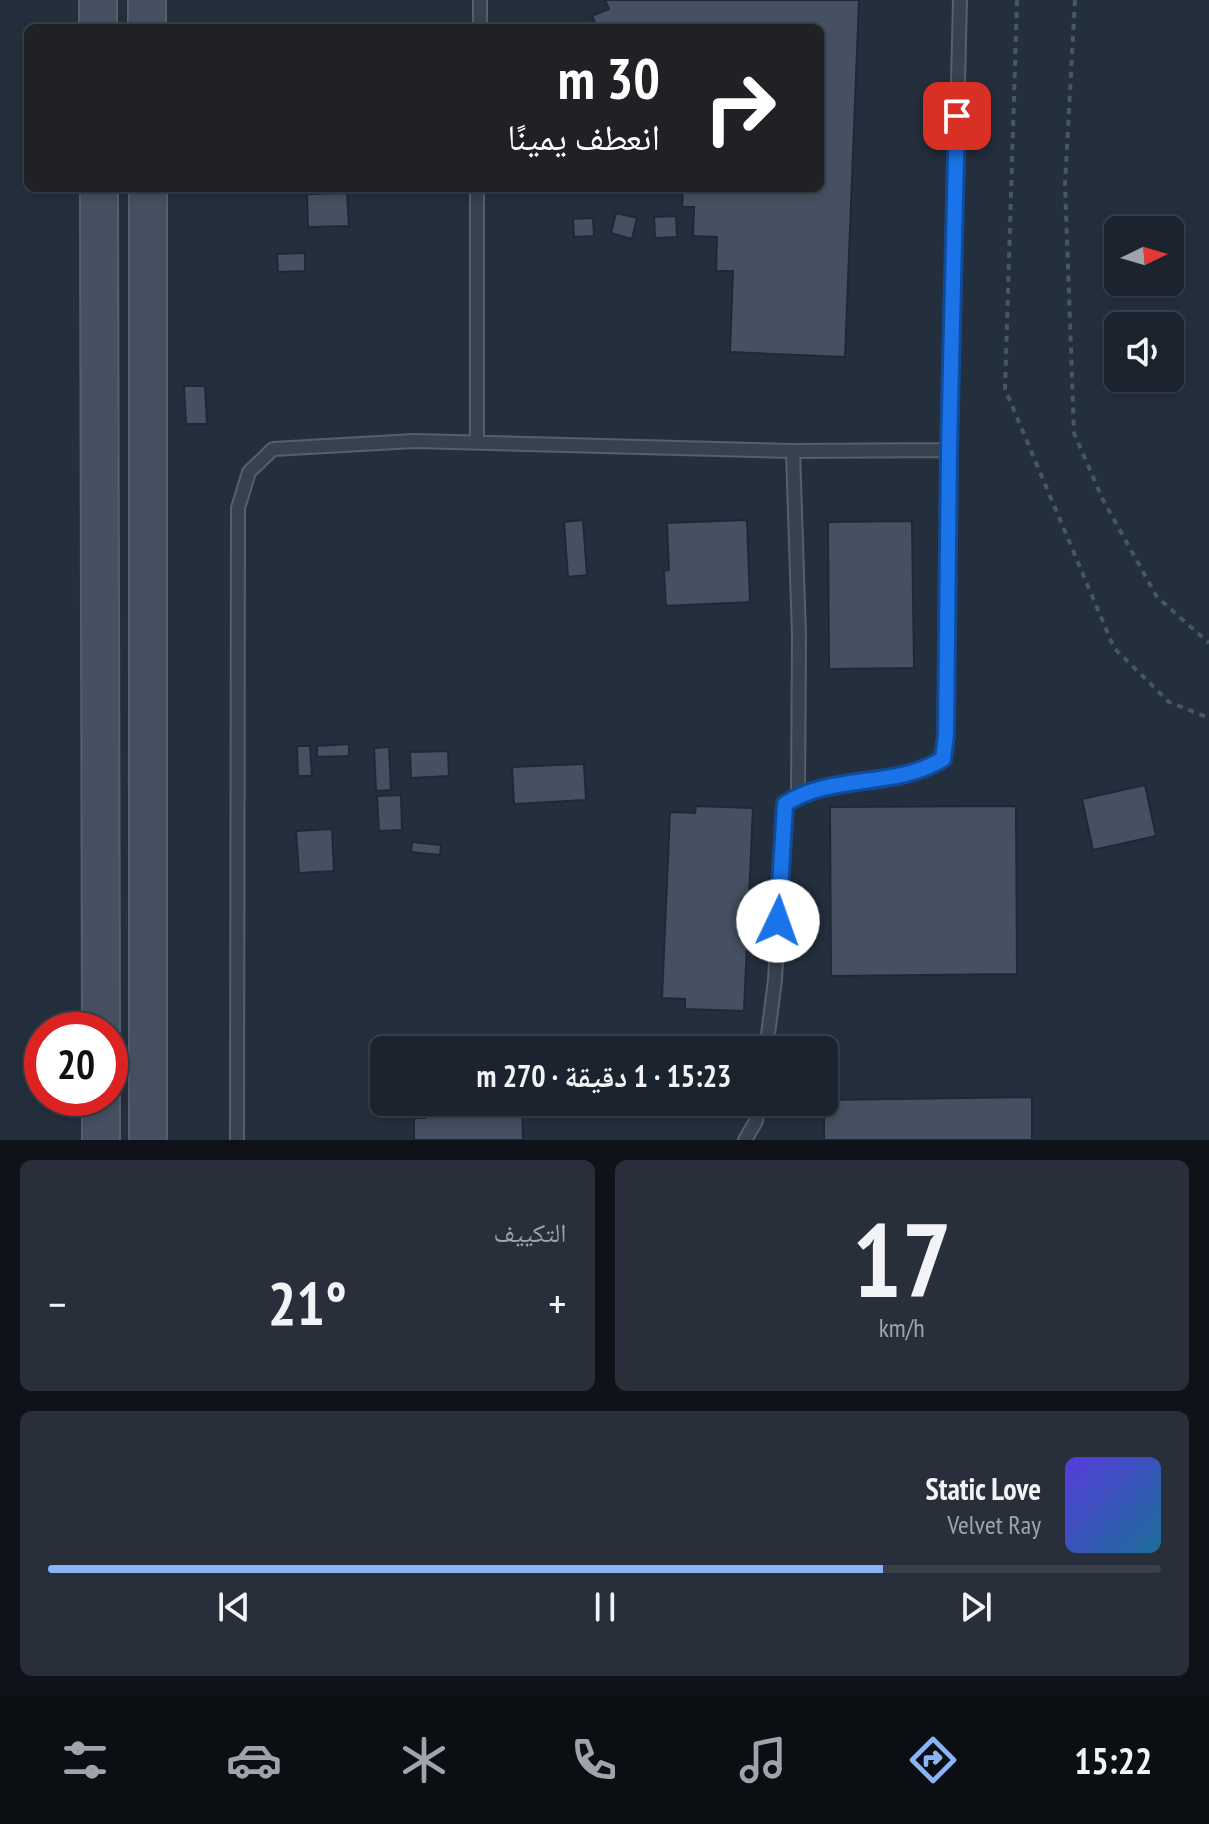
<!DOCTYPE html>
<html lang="ar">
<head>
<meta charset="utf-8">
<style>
  body { margin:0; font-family:"PT Sans Narrow","Noto Naskh Arabic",sans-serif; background:#282f3a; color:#f1f3f6; direction:rtl; height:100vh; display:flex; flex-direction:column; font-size:30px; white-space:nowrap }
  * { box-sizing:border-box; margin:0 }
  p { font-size:26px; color:#a0a4aa }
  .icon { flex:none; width:44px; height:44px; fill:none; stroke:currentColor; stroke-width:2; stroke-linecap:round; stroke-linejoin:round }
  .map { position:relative; height:1140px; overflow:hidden; direction:ltr }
  .drawer { display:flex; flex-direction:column; gap:20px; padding:20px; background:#0f1319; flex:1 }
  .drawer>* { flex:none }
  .banner { position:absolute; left:24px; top:24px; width:800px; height:168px; border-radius:12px; box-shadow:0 4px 12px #0003,0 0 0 2px #39404a; direction:rtl; background:#202124; color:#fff; overflow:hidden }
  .needle { width:52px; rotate:85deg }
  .controls { position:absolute; left:1104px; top:216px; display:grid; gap:16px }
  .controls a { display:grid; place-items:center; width:80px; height:80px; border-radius:12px; background:#1b232e; box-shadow:0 4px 12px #0003,0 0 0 2px #39404a; font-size:40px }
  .speed { position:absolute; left:24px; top:1012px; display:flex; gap:16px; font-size:40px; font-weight:700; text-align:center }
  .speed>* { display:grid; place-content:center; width:104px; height:104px; border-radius:50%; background:#1b232e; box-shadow:0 4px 12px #0003,0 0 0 2px #39404a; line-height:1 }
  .speed .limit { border:12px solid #d22; background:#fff; color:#111 }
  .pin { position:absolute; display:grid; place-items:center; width:68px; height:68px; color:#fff; margin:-34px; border-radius:16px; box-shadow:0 4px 12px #0006 }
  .me { position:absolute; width:88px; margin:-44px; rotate:3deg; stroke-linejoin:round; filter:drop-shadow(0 0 6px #0008) }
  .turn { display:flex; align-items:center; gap:28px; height:168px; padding:0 32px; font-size:36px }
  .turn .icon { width:104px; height:104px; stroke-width:2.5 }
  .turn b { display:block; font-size:56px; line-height:68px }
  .big { font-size:60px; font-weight:800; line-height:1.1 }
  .drawer .tile { flex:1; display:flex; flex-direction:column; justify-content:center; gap:12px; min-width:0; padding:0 28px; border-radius:12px; background:#282f3a }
  .drawer .dial { align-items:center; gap:0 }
  .dial b { font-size:104px; line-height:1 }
  .song { display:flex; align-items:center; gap:24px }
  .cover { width:96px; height:96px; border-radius:12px; background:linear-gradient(135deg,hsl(250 70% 55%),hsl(200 70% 35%)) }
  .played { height:8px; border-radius:4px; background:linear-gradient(90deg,#8ab4f8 75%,#39404a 75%) }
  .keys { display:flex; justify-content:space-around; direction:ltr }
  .heat { display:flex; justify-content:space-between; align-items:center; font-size:44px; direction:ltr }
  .drawer .tiles { flex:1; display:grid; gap:20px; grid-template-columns:1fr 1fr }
  .tile:last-child { grid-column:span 2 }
  .trip { position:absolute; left:370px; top:1036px; width:468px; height:80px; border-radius:12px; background:#1b232e; box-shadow:0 4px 12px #0003,0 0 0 2px #39404a; font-weight:800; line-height:80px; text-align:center; direction:rtl }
  .menu { display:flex; height:128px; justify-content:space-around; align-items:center; background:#0b0e12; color:#a0a4aa }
  .menu .icon { width:56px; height:56px }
  .menu .on { color:#8ab4f8 }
  .menu b { font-size:36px; color:#f1f3f6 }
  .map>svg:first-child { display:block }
  .building { fill:#455162; stroke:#1f2835; stroke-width:2 }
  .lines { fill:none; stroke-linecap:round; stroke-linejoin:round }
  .service-casing { stroke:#565f6c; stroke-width:16 }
  .secondary-casing { stroke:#565f6c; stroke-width:40 }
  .path { stroke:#44595c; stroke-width:4; stroke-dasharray:6 6; stroke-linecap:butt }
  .service { stroke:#38414e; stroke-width:12 }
  .secondary { stroke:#465061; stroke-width:36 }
  .route-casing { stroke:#114b97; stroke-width:20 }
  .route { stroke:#1a73e8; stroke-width:14 }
</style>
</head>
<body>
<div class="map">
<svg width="1209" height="1140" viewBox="0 0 1209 1140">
  <rect width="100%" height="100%" fill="#242f3e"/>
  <path class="building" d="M605 0H859L845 357 730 352 733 271H716L717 237 693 236 694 207H682L683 188H820V28H597L592 16 609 9Z
    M347 193 349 226 308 227 307 194Z
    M616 213 637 218 632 239 611 233Z
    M676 216 677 237 655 238 654 217Z
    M593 218 594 236 574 237 573 219Z
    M305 253V271L278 272 277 254Z
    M184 386H205L207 424H186Z
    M583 520 587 575 568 577 564 522Z
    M747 520 750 602 666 606 664 571 669 570 667 523Z
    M912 521 914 668 829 669 828 522Z
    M349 744V756L317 757V746Z
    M297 746H310L312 776H298Z
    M389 747 391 790 376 791 374 748Z
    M448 751 449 776 411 778 410 752Z
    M584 764 586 800 514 804 512 767Z
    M1145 785 1156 836 1093 850 1082 799Z
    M401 795 402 830 379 831 377 796Z
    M696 806 753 808 744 1011 685 1009V999L662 998 670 812 695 813Z
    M1016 806 1017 974 831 976 830 807Z
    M332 829 334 871 299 873 296 831Z
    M412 842 441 845 440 855 411 852Z
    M661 1044 693 1046V1050H661Z
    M1032 1097V1140H824V1100Z
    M522 1108 523 1140H414V1118H425V1110Z"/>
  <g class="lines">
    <defs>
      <path id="service" d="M480 28V0
        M477 441V188
        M793 451 799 636 798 795
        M766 1050 775 980 785 804C832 773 894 790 943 759L946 735 949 450 960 0
        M237 1140 238 508 249 472 273 449 414 441 793 451 949 450
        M745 1140 756 1121 759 1102"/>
      <path id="secondary" d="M98 0V28
        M147 0V28
        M99 188 101 1030
        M148 188V1140
        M101 1098V1140"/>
    </defs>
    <use href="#service" class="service-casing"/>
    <use href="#secondary" class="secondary-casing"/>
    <path class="path" d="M1017 0 1005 389 1114 648 1169 702 1209 718
      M1075 0 1065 184 1074 433 1103 500 1157 597 1209 643"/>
    <use href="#service" class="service"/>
    <use href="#secondary" class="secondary"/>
  </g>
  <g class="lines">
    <defs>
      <path id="route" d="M778 921 785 804C832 773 894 789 943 759L946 735 949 450 957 116"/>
    </defs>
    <use href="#route" class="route-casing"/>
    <use href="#route" class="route"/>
  </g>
</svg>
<div class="controls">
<a><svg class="needle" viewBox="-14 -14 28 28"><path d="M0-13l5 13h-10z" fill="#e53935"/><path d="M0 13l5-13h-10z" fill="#a0a4aa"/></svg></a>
<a><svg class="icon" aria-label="sound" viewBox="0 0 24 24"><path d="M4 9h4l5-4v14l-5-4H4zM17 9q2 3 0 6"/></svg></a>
</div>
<div class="speed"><div class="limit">20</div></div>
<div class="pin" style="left:957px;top:116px;background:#d93025"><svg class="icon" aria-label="arrive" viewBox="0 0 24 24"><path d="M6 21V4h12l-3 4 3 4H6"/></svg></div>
<svg class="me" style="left:778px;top:921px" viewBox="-20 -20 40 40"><circle r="19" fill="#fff"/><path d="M0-13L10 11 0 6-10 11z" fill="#1a73e8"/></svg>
<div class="trip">15:23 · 1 دقيقة · 270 m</div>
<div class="banner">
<div class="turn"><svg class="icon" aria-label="right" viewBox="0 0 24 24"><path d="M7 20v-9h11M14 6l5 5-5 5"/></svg><div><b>30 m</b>انعطف يمينًا</div></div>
</div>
</div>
<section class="drawer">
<div class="tiles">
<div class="tile dial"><b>17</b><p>km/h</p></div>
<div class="tile"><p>التكييف</p>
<div class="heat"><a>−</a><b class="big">21°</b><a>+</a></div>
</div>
<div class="tile">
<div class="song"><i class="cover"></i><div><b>Static Love</b><p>Velvet Ray</p></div></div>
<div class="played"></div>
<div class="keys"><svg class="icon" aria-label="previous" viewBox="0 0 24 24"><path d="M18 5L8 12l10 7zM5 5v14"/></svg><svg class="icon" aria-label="pause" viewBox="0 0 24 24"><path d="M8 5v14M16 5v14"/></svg><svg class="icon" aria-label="next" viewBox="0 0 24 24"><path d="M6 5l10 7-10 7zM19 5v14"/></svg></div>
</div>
</div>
</section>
<nav class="menu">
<b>15:22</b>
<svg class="icon on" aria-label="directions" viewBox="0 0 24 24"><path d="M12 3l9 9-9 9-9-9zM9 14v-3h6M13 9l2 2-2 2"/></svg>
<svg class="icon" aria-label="music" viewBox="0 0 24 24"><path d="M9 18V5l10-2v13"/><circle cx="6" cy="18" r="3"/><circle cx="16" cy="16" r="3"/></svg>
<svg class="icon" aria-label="phone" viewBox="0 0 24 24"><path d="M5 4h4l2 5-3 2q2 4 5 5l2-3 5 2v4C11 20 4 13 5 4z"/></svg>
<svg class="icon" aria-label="climate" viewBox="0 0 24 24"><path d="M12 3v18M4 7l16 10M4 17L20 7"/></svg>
<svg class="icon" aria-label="car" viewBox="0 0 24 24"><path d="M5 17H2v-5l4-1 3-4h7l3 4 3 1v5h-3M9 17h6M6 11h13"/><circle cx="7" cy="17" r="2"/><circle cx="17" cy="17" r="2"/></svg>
<svg class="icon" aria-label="filters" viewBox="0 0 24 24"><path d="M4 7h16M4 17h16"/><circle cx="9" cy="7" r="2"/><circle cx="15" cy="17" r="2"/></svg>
</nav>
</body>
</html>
